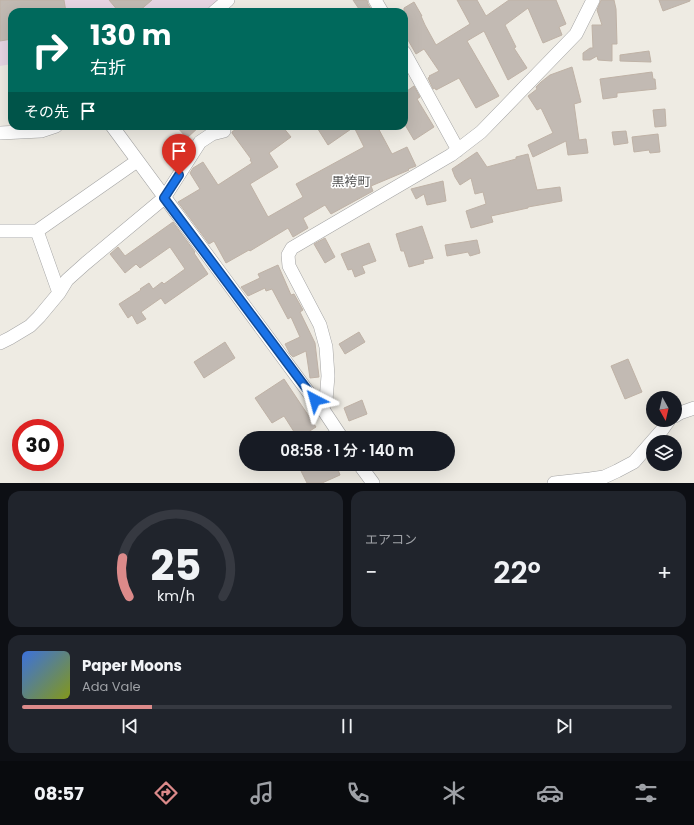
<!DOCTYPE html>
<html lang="ja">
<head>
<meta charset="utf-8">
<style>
  body { margin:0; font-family:Poppins,"Noto Sans JP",sans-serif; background:#20242c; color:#f1f3f6; height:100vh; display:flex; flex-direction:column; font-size:15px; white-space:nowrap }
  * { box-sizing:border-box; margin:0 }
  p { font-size:13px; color:#9ea1a6 }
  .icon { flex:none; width:22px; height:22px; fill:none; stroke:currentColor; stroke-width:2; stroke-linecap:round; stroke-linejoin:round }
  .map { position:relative; height:483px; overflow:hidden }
  .sheet { display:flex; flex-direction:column; gap:8px; padding:8px; background:#0d0f14; flex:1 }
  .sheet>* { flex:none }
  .guide { position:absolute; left:8px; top:8px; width:400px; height:122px; border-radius:12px; box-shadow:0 4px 16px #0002; background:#00695c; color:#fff; overflow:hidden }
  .needle { width:26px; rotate:172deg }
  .fabs { position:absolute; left:646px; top:391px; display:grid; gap:8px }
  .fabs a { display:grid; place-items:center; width:36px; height:36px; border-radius:50%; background:#171b24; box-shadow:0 4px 16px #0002; font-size:20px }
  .speed { position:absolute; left:12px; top:419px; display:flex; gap:8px; font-size:20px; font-weight:700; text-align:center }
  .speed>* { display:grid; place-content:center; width:52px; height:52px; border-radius:50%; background:#171b24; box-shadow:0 4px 16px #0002; line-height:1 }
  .speed .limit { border:6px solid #d22; background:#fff; color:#111 }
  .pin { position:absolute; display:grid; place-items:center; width:34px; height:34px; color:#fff; margin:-41px -17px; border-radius:50% 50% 50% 0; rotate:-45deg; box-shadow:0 0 4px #0007 }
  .pin .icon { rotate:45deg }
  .me { position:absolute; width:44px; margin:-22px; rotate:321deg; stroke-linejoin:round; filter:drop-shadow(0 0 3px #0008) }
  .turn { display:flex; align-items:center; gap:14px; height:84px; padding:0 16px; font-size:18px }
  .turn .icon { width:52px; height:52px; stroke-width:2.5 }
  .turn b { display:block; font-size:28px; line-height:34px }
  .then { display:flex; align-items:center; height:38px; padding:0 16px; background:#0003; gap:8px; font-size:15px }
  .big { font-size:30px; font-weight:600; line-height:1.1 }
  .sheet .tile { flex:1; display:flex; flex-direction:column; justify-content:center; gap:6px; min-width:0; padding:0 14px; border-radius:12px; background:#20242c }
  .sheet .dial { align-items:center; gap:0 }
  .dial svg { height:104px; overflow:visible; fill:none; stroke:#363941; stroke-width:7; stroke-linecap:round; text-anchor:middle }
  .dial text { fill:#f1f3f6; stroke:none }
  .song { display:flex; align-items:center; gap:12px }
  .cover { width:48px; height:48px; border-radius:6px; background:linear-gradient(135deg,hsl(220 70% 55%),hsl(70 70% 35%)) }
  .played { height:4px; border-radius:2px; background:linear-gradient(90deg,#dc8a8a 20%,#363941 20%) }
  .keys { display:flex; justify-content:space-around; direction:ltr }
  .heat { display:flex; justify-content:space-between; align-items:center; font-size:22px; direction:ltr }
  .sheet .tiles { flex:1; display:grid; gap:8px; grid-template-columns:1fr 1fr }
  .tile:last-child { grid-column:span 2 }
  .trip { position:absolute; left:239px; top:431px; width:216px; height:40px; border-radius:20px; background:#171b24; box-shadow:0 4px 16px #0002; font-weight:600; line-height:40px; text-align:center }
  .tabs { display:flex; height:64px; justify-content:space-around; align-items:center; background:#090b0e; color:#9ea1a6 }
  .tabs .icon { width:28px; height:28px }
  .tabs .active { color:#dc8a8a }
  .tabs b { font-size:18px; color:#f1f3f6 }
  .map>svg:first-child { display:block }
  .industrial { fill:#e7d5e3 }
  .building { fill:#c2bab3; stroke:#bfb2a6 }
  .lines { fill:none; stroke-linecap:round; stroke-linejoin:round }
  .minor-casing { stroke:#a4a4a4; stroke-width:14 }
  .minor { stroke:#fff; stroke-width:13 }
  .route-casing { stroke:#114b97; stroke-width:10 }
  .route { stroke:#1a73e8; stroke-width:7 }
  .labels { text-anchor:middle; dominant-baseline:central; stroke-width:3; stroke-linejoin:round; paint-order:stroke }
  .quarter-label { font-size:13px; fill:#505050; stroke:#fff }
</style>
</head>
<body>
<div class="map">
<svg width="694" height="483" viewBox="0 0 694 483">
  <rect width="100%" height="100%" fill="#eeebe3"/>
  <path class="industrial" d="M0 0H229L212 12H12V64L0 66Z"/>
  <path class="building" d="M0 0H64L66 12H12V39L0 41Z
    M109 0H152L138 12H119Z
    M353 0H367L368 4 373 12H361Z
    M457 0H477L486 16 509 0H556L566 24 559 27 562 35 543 43 528 8 505 25 516 47 514 48 527 68 508 80 484 31 467 41 499 96 476 108 459 78 436 90 435 88 433 89 428 78 430 77 429 76 439 71 424 49 416 54 404 33V8L414 2 422 16H421L425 25 436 45 470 24Z
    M601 0H614L616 9 617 44H612V61L598 60 597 56 590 60H583V53L590 48H593L592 25H602L597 10Z
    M659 0H690V1L663 11Z
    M649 51 651 62 620 61V55Z
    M572 67 581 102 574 104 579 140 586 139 588 153 568 155 566 141 533 157 528 145 553 133 541 108 537 110 528 96 537 89 536 87 541 82 550 75Z
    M652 72 653 79H655L656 89 617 93V97L603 99 600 79Z
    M414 86 420 97 417 99 434 127 414 140 404 123V93Z
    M665 109 666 126 655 127 653 110Z
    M176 126H200L187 138Z
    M240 126H282L291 137 269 153 278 167 250 184 268 217 303 197 296 184 364 147 354 127 328 145 316 126H377L392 154 407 147 416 166 408 169 409 170 371 186 373 191 331 214 325 205 303 218 308 228 293 237 288 228 250 251 249 250 226 263 214 241 209 244 178 202 200 189 190 173 193 168 203 162 218 185 252 163 250 160 251 159 232 133V132Z
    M626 131 628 143 614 145 612 132Z
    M658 134 660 152 650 153 649 150 634 152 632 137Z
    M477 152 487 167 516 159V157L528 154 537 190 560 187 562 201 528 207V208L491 216 493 222 471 228 466 211 486 204 483 192 475 194 471 178 460 185 455 177 452 169Z
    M443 181 446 201 427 205 424 194 416 199 411 189Z
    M173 222 195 252 194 253 208 274 165 304 161 298 141 312 146 319 137 324 132 315 128 318 119 304 141 290 140 289 149 283 153 289 162 282 164 284 185 269 170 247 140 268 136 264 125 273 110 254 118 247 125 256Z
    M422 226 433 258 423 260 424 263 409 267 404 251H401L396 234Z
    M325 238 335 257 325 263 314 244Z
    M477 240 480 253 470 256 468 252 447 256 445 245Z
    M369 243 376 261 362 266 365 273 355 277 352 269 348 270 341 254Z
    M278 265 291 295 294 294 303 310 300 312 315 343 319 377 310 378 306 351 293 357 290 354 285 344 300 337 291 317 288 319 272 289 266 291 265 288 248 296 241 287 260 278 258 274Z
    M359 332 365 342 345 354 339 344Z
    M225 342 235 358 204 378 194 362Z
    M628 359 642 392 625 399 611 366Z
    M284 379 316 427 299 438H298L284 416 272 423 255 398Z
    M362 400 367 414 349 421 344 408Z
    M316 464H336L340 475 322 483H307L301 471Z"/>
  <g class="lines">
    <defs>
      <path id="minor" d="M375 0 382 12
        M214 12 228 0
        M404 52 458 150
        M112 126 309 393 322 408 342 438
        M0 133 41 131 56 126
        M0 231H37L137 161
        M37 231 59 293
        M0 343 10 338 30 326 39 317 59 293 67 280 86 263 164 198 200 142 212 134 224 131
        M322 408 326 400 328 376 326 347 320 325 289 266 288 255 292 248 451 155 481 132 576 34 593 0
        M675 416 680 413 694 408
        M359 464 373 483
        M554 483 590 479 604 477 617 471 634 462 662 430 669 420"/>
    </defs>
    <use href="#minor" class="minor-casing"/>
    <use href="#minor" class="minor"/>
  </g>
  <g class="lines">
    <defs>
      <path id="route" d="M179 175 164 198 315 400"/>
    </defs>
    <use href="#route" class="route-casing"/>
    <use href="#route" class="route"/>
  </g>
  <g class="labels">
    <g class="quarter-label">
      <text x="351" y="181">黒袴町</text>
    </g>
  </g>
</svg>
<div class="fabs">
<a><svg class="needle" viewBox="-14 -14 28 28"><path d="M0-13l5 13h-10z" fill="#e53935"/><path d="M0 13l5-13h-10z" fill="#9ea1a6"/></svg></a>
<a><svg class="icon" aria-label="layers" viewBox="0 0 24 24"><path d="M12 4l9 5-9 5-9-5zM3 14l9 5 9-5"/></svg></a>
</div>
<div class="speed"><div class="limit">30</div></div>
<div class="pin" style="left:179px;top:175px;background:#d93025"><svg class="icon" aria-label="arrive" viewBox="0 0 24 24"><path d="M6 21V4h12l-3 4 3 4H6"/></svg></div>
<svg class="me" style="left:315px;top:400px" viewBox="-20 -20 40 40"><path d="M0-17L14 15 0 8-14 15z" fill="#1a73e8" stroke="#fff" stroke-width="4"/></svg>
<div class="trip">08:58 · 1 分 · 140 m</div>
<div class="guide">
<div class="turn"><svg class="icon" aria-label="right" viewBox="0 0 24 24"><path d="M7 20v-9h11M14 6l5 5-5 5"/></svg><div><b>130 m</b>右折</div></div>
<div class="then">その先<svg class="icon" aria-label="arrive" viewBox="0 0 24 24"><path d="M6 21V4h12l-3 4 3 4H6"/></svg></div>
</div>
</div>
<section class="sheet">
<div class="tiles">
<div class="tile dial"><svg viewBox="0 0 100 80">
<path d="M14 69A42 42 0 1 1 86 69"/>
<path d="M14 69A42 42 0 0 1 9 39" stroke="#dc8a8a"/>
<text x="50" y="56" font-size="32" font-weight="700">25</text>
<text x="50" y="72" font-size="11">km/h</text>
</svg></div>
<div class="tile"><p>エアコン</p>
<div class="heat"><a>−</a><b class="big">22°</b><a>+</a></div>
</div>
<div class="tile">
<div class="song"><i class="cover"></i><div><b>Paper Moons</b><p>Ada Vale</p></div></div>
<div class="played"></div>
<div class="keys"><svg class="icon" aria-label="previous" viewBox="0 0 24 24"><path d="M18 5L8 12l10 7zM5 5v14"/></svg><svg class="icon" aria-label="pause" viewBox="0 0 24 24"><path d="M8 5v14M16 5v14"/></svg><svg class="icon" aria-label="next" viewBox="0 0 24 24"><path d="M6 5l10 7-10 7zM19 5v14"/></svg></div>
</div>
</div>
</section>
<nav class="tabs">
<b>08:57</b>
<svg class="icon active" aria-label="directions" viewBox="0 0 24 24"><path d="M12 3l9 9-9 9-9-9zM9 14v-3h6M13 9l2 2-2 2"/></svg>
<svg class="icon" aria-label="music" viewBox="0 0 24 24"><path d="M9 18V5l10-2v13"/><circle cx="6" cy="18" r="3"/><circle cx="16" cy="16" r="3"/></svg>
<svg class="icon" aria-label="phone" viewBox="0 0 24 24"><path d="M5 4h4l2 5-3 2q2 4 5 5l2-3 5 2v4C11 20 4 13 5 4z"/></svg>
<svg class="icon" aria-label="climate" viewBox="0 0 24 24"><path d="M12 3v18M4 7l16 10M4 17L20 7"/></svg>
<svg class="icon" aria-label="car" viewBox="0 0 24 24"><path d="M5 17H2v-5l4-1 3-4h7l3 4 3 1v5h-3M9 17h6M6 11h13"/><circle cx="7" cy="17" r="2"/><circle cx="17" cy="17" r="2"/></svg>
<svg class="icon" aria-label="filters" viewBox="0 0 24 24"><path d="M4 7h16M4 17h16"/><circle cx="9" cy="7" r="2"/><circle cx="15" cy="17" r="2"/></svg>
</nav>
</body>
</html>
